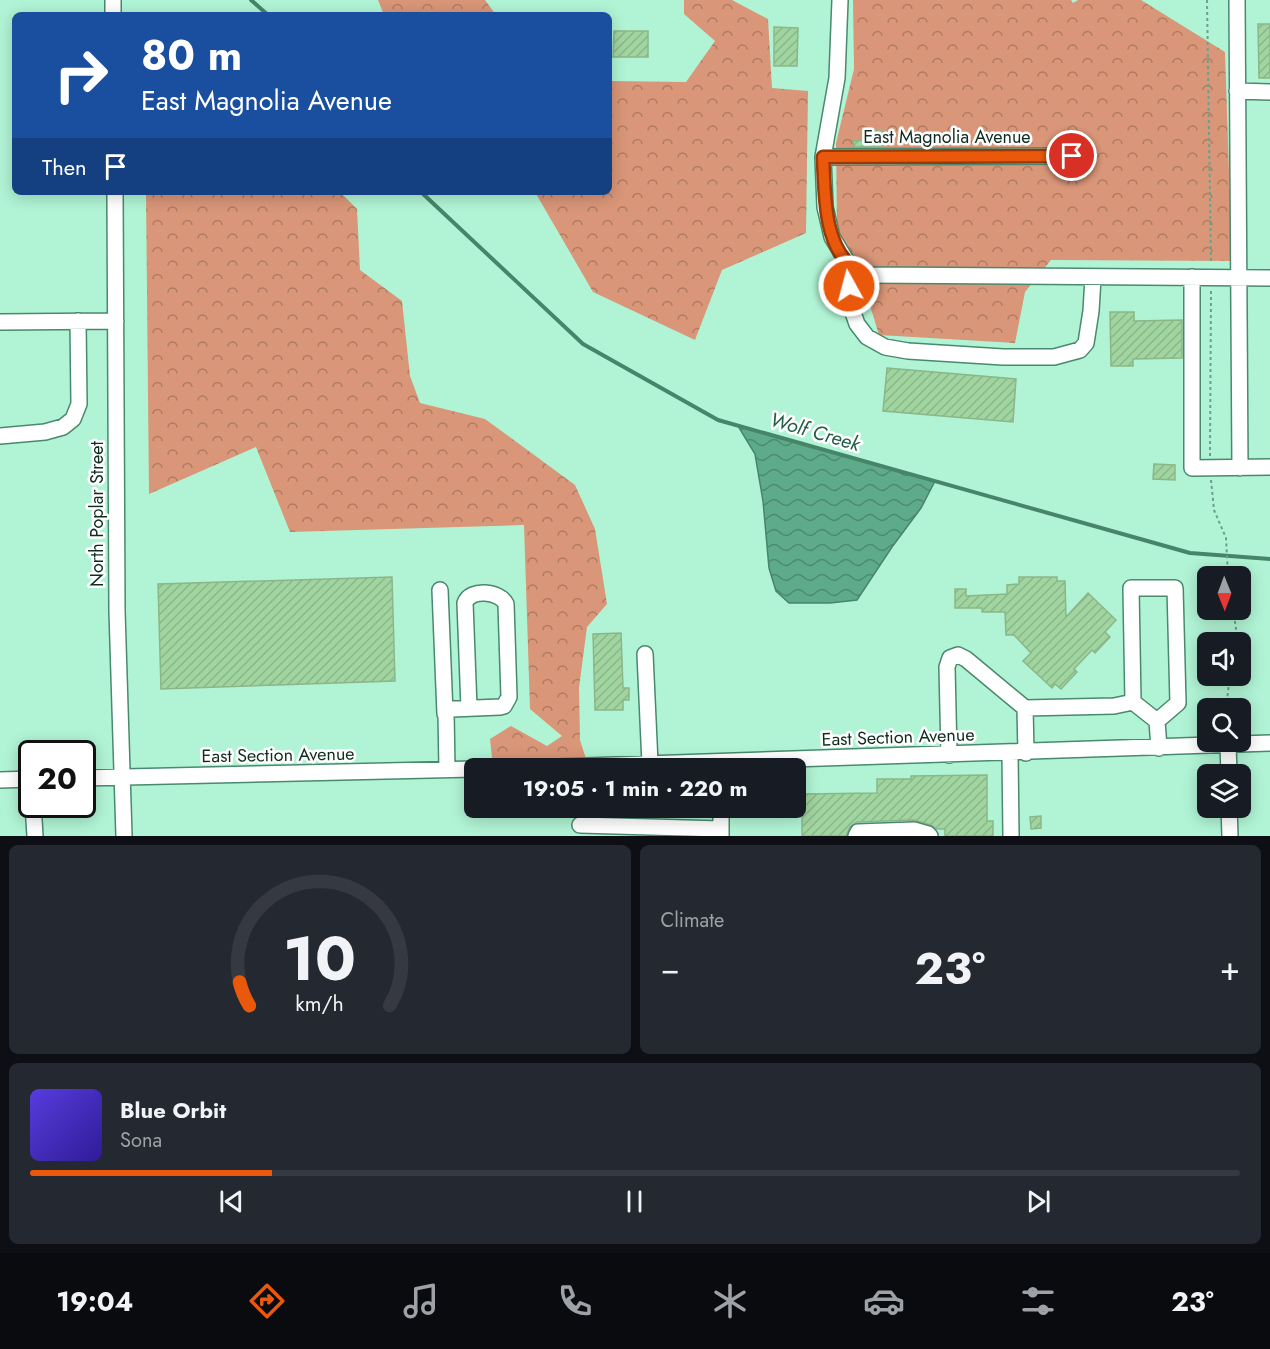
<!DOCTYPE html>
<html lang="en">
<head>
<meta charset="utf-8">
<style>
  body { margin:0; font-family:Jost,sans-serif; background:#242831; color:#f1f3f6; height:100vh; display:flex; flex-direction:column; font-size:22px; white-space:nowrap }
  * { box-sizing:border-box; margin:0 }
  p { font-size:20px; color:#9ea1a6 }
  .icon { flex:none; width:33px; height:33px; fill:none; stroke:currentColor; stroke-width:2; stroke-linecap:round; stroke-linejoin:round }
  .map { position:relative; height:836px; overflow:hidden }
  .sheet { display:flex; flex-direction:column; gap:9px; padding:9px; background:#0d0f14; flex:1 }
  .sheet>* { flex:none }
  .top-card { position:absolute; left:12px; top:12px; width:600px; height:183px; border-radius:9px; box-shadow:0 3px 15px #0003; background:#1a4fa0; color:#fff; overflow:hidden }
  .needle { width:39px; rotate:179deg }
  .buttons { position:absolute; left:1197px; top:566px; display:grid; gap:12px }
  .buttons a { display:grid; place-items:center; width:54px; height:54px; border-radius:9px; background:#171b24; box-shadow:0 3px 15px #0003; font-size:30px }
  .speed { position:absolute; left:18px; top:740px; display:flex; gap:12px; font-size:30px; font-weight:700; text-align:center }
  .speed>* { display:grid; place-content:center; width:78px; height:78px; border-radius:50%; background:#171b24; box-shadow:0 3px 15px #0003; line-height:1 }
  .speed .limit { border:3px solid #111; border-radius:9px; background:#fff; color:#111 }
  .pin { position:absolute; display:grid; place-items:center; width:51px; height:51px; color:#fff; margin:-26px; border:3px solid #fff; border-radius:50%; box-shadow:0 2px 6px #0007 }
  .me { position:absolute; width:66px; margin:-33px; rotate:353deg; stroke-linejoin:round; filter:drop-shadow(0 0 4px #0008) }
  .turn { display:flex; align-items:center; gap:21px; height:126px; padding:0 30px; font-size:27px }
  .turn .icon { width:78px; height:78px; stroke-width:2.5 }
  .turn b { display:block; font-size:42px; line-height:51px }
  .then { display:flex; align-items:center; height:57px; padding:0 30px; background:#0003; gap:12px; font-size:22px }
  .big { font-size:45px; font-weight:700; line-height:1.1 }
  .sheet .widget { flex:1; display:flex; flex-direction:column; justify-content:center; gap:9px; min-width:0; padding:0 21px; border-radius:9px; background:#242831 }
  .sheet .dial { align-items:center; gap:0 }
  .dial svg { height:156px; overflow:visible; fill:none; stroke:#363941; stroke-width:7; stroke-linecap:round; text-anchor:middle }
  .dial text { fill:#f1f3f6; stroke:none }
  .song { display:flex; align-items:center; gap:18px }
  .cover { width:72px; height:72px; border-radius:9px; background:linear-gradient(135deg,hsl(250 70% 55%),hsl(250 70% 35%)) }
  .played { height:6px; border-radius:3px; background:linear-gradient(90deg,#ea580c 20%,#363941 20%) }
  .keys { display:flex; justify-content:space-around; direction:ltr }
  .heat { display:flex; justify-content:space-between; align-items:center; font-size:33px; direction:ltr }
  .sheet .tiles { flex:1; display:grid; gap:9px; grid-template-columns:1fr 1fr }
  .widget:last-child { grid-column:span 2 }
  .trip { position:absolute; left:464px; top:758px; width:342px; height:60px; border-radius:9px; background:#171b24; box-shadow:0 3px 15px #0003; font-weight:700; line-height:60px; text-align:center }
  .dock { display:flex; height:96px; justify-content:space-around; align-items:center; background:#090b0e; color:#9ea1a6 }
  .dock .icon { width:42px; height:42px }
  .dock .on { color:#ea580c }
  .dock b { font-size:27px; color:#f1f3f6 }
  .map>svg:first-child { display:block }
  .forest { fill:url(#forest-crowns) }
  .water { fill:url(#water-waves); stroke:#47856a; stroke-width:1.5 }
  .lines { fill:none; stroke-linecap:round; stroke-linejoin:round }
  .stream { stroke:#47856a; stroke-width:4 }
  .building { fill:url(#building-hatch); stroke:#8ab689; stroke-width:1.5 }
  .minor-casing { stroke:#49896e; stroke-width:18 }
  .path { stroke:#6da089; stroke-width:2; stroke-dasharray:3 3; stroke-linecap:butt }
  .minor { stroke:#fff; stroke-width:15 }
  .route-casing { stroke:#983908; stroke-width:15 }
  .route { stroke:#ea580c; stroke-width:10 }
  .labels { text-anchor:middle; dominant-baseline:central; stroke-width:5; stroke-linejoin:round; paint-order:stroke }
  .street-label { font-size:18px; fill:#102c20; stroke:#fff }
  .water-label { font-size:20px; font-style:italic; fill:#225d46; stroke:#fff }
</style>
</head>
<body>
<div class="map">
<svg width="1270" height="836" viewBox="0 0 1270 836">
  <defs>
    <pattern id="forest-crowns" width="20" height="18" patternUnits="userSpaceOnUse" patternTransform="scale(1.5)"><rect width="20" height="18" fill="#d99678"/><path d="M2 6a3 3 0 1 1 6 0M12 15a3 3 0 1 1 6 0" fill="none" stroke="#af7b62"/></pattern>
    <pattern id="water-waves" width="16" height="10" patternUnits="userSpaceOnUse" patternTransform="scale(1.5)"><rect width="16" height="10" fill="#5eab8a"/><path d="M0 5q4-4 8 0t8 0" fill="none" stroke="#4c8b70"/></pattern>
    <pattern id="building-hatch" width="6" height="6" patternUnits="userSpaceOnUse" patternTransform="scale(1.5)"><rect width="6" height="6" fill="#a1d5a0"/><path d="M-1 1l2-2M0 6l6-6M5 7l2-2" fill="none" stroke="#8ab78a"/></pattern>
  </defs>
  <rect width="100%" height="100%" fill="#b1f4d5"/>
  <path class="forest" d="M378 0H485L496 15H384Z
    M684 0H732L768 19 772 88 808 91 806 233 722 270 695 340 593 292 535 192H609V81L686 82 715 41 684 14Z
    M853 0H1071L1073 3 1078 0H1141L1225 52 1232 261 1051 260 1025 292 1015 343 879 335 864 286 837 229 836 143 854 69Z
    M146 192H340L357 209 360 270 402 301 410 376 420 403 485 419 575 485 595 529 607 604 587 627 579 688 580 740 589 768H493L490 739 511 726 547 746 562 736 530 709 524 525 290 532 256 447 149 494Z"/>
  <path class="water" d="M738 426 935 481 921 508 892 547 857 600 830 603H789L776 591 769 568 763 501 755 454Z"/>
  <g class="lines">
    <path class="stream" d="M251 0 268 15
      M421 192 583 344 718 420 1190 553 1270 559"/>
  </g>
  <path class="building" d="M1258 24H1270V78H1259Z
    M774 27 798 28 797 66H774Z
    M614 31H648V57H613Z
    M867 130H882V147H854L853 141 867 140Z
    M1110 312H1134V321L1182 320V358L1133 359V366H1111Z
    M887 368 1016 379 1013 422 883 411Z
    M1154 464 1175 465V480L1153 479Z
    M392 577 395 681 161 689 158 584Z
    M1019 577H1057V581H1065L1066 617 1088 593 1116 620 1105 632 1110 637 1095 653 1092 650 1074 669 1077 672 1061 689 1055 684 1052 688 1023 661 1031 653 1014 635H1006L1005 612H982V608H955V589H966V596L1007 594V585L1019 584Z
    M621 633 623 688H629V700H623V710H595L593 634Z
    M987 775V821H993V836H945V829H937L931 825 914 820 857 822 850 827 846 836H802V794L877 793V779H911V776Z
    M1041 816V828L1031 829 1030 817Z"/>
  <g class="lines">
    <defs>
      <path id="minor" d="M113 0V15
        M840 0 837 78 823 157 825 207 832 237 849 265 857 272 868 275 1270 278
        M1237 0 1240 468
        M1237 91 1270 92
        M823 157 1072 156
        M115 192 117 611 124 836
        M853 268 849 286 850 304 857 324 867 337 885 347 908 351 1003 357H1054L1080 350 1086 343 1091 311 1093 278
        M1192 277V468L1270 467
        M0 322 116 321
        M0 436 45 432 63 427 73 419 79 404 78 321
        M440 590 445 714
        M645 654 650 764
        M1025 708 1026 753
        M1157 721 1133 702 1131 588H1175L1178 703 1157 721 1159 748
        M1228 744 1229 774
        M1010 753 1011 836
        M949 755 947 667 950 658 958 655 966 659 1025 708 1114 706 1133 702
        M527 768 1270 743
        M447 770 446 712 452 709 500 707 504 706 509 697 506 604C500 591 470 588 465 603L469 708
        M82 778 474 769
        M0 780 32 779
        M33 804 35 836
        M1229 807 1230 836
        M580 825 721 829
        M721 836V807
        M856 836 858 832 914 830 928 834 930 836"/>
    </defs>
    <use href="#minor" class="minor-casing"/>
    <path class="path" d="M1207 0 1211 264
      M1210 456 1211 291
      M1211 480 1214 510 1226 538 1228 576
      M1233 609 1238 642
      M1226 708 1230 675"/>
    <use href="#minor" class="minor"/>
  </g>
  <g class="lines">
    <defs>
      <path id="route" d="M849 286 853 268C823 244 825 193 823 157L1072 156"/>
    </defs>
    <use href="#route" class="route-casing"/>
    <use href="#route" class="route"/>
  </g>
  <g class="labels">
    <g class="street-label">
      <text x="947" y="137">East Magnolia Avenue</text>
      <text transform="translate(97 514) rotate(-90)">North Poplar Street</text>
      <text transform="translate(898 737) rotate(-2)">East Section Avenue</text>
      <text transform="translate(278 755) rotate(-1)">East Section Avenue</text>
    </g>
    <g class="water-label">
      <text transform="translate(815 432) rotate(16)">Wolf Creek</text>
    </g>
  </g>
</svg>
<div class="buttons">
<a><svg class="needle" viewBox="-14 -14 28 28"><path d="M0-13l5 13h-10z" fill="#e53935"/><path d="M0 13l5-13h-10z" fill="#9ea1a6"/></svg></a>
<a><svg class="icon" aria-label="sound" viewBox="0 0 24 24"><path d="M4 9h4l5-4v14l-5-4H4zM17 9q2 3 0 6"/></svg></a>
<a><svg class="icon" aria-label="search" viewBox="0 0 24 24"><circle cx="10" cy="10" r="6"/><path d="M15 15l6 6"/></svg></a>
<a><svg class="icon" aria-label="layers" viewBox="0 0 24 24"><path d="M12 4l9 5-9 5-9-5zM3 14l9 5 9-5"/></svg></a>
</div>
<div class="speed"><div class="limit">20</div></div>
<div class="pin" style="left:1072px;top:156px;background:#d93025"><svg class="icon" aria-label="arrive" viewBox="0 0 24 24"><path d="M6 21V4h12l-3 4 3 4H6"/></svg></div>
<svg class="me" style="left:849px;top:286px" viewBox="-20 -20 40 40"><circle r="17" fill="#ea580c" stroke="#fff" stroke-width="3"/><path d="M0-11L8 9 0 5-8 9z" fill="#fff"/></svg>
<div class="trip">19:05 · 1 min · 220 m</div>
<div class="top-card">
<div class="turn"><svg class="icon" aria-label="right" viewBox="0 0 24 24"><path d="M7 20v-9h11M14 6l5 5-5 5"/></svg><div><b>80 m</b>East Magnolia Avenue</div></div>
<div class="then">Then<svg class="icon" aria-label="arrive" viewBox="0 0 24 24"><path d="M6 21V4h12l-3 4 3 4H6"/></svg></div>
</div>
</div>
<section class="sheet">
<div class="tiles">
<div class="widget dial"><svg viewBox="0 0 100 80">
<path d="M14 69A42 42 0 1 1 86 69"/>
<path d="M14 69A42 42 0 0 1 9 57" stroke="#ea580c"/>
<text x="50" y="56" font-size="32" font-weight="700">10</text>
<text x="50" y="72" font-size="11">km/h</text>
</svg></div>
<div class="widget"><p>Climate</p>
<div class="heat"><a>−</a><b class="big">23°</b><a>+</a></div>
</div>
<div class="widget">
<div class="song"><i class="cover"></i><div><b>Blue Orbit</b><p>Sona</p></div></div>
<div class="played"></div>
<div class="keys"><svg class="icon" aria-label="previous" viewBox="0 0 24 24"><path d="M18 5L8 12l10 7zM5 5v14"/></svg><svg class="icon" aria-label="pause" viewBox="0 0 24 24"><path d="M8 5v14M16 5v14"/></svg><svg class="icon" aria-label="next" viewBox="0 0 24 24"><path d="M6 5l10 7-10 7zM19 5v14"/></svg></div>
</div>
</div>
</section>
<nav class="dock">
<b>19:04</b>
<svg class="icon on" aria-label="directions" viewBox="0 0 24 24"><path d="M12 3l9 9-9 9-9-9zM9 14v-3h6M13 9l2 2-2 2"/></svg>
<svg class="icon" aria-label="music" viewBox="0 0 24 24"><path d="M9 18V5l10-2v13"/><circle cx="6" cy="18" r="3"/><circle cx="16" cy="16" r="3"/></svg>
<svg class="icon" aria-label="phone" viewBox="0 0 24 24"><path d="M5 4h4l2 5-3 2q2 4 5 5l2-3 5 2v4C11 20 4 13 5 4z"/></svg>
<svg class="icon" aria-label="climate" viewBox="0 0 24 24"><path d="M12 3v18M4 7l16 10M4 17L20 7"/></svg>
<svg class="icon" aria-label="car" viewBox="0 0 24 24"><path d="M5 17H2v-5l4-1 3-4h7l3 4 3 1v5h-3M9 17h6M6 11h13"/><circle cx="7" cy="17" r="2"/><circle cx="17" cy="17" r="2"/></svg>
<svg class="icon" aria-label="filters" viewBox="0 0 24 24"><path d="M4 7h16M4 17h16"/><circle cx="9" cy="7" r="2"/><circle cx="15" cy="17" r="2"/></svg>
<b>23°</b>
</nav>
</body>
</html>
